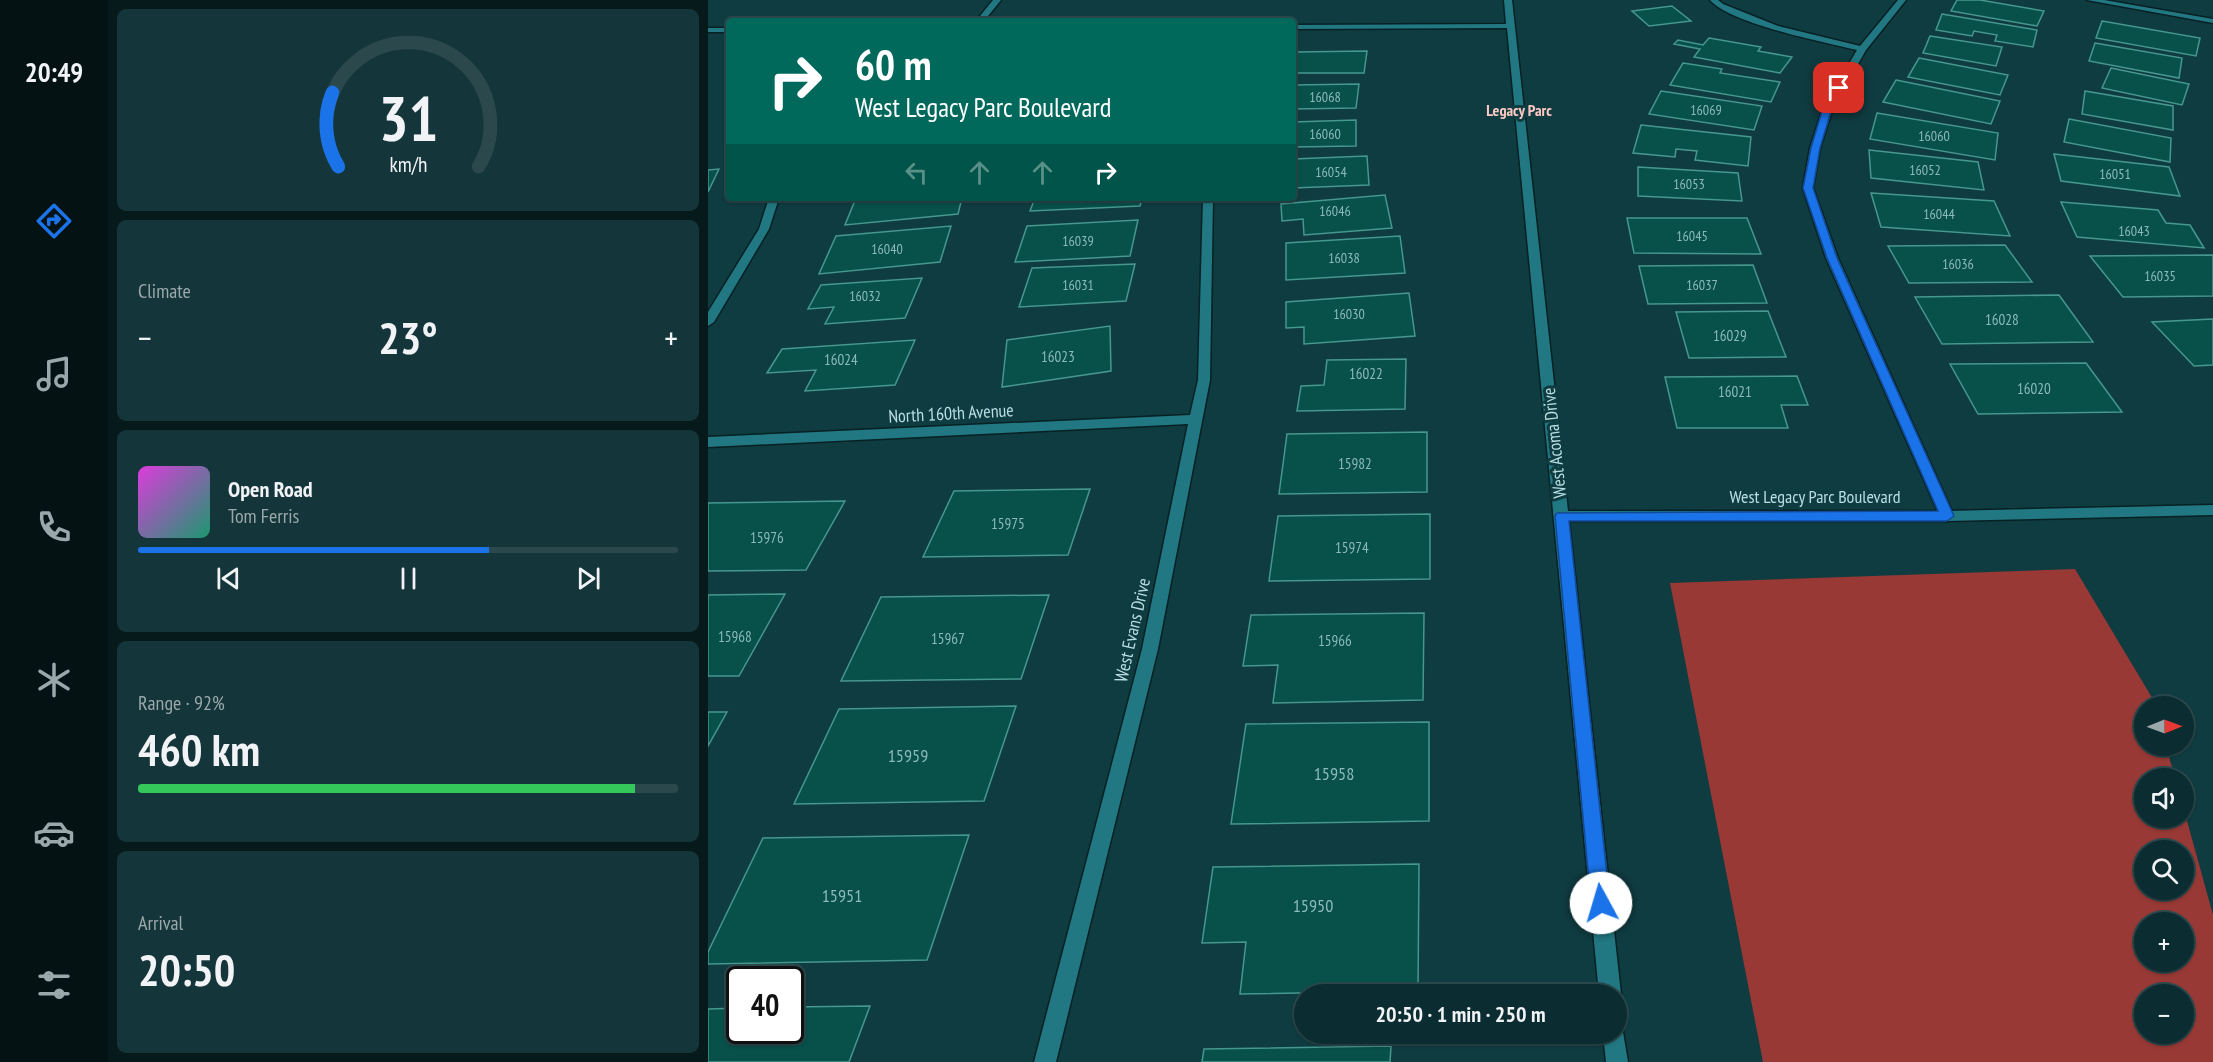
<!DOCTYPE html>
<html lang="en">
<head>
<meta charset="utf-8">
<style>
  body { margin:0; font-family:"PT Sans Narrow",sans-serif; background:#143539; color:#f1f3f6; height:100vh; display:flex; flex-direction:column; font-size:22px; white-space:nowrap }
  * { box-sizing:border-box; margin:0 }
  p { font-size:20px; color:#9aa8ab }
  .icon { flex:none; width:33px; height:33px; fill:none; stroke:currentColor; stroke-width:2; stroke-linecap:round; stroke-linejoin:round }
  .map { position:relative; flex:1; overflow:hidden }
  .drawer { display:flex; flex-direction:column; gap:9px; padding:9px; background:#06191b; width:600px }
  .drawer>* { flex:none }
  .banner { position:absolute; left:18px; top:18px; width:570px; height:183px; border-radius:6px; box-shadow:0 2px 4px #0004,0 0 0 2px #2b494d; background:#00695c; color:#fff; overflow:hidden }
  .needle { width:39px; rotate:89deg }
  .fabs { position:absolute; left:1426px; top:696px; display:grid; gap:12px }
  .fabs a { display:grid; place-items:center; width:60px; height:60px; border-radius:50%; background:#0b2d31; box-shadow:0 2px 4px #0004,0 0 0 2px #2b494d; font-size:30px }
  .speed { position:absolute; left:18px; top:966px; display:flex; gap:12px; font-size:30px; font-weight:700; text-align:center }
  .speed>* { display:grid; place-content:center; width:78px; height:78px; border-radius:50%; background:#0b2d31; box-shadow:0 2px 4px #0004,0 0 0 2px #2b494d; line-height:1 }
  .speed .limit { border:3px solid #111; border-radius:9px; background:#fff; color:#111 }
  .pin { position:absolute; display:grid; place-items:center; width:51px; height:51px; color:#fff; margin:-26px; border-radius:12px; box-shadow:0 3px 9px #0006 }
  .me { position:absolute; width:66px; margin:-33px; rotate:354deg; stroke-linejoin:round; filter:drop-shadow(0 0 4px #0008) }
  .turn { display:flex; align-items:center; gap:21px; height:126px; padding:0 30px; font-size:27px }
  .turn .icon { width:78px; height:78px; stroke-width:2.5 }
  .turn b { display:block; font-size:42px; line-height:51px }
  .lanes { display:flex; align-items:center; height:57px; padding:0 30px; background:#0003; justify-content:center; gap:30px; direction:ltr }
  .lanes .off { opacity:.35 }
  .big { font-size:45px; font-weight:700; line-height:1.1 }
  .drawer .tile { flex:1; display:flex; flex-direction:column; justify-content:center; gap:9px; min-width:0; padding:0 21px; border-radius:9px; background:#143539 }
  .drawer .dial { align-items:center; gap:0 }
  .dial svg { height:156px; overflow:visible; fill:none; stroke:#2b494d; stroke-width:7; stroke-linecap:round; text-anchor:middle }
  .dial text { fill:#f1f3f6; stroke:none }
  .song { display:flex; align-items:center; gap:18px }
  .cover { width:72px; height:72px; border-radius:9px; background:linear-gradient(135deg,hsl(300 70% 55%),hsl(160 70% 35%)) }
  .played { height:6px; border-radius:3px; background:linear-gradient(90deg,#1a73e8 65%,#2b494d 65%) }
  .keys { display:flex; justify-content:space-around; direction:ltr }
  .heat { display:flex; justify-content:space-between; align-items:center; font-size:33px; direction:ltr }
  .charge { height:9px; border-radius:4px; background:linear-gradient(90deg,#34c759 92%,#2b494d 0) }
  .trip { position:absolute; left:586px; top:984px; width:333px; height:60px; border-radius:30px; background:#0b2d31; box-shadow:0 2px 4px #0004,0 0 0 2px #2b494d; font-weight:700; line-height:60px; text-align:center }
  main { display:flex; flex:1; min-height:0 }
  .tab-bar { display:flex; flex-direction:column; width:108px; justify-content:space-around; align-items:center; background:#041214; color:#9aa8ab }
  .tab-bar .icon { width:42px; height:42px }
  .tab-bar .on { color:#1a73e8 }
  .tab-bar b { font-size:27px; color:#f1f3f6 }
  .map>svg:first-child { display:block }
  .green { fill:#983935; fill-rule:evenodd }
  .building { fill:#08504a; stroke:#46978e; stroke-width:1.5 }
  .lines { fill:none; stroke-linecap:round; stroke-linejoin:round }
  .minor-casing { stroke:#072124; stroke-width:3 }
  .tertiary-casing { stroke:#072124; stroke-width:3 }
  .minor { fill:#217882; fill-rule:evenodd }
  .tertiary { fill:#217882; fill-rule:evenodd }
  .route { fill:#1a73e8; stroke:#114b97; stroke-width:1.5 }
  .labels { text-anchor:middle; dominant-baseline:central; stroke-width:6; stroke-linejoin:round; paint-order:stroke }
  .far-number-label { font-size:14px; fill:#8cbabd }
  .number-label { font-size:15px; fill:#8cbabd }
  .far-neighbourhood-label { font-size:16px; font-weight:bold; fill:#fcc8c2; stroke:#0f3c41 }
  .street-label { font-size:18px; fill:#b8dee3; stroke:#0f3c41 }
  .near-number-label { font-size:18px; fill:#8cbabd }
</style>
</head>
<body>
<main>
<nav class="tab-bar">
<b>20:49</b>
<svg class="icon on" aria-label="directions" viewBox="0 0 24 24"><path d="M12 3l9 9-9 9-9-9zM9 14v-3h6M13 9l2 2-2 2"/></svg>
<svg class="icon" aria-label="music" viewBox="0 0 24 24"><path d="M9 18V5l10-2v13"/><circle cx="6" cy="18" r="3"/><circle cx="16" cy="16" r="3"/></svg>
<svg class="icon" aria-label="phone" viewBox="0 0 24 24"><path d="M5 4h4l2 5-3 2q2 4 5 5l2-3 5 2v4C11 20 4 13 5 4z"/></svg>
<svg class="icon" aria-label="climate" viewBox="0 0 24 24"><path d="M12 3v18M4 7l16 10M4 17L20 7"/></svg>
<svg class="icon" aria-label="car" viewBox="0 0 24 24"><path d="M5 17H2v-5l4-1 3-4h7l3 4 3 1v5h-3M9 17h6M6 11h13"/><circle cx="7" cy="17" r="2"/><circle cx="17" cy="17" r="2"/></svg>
<svg class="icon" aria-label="filters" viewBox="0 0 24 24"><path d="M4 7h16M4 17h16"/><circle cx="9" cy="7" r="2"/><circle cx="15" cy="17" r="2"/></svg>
</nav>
<section class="drawer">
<div class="tile dial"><svg viewBox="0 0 100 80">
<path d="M14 69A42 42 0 1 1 86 69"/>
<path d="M14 69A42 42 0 0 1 11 31" stroke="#1a73e8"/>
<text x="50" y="56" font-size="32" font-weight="700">31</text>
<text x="50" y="72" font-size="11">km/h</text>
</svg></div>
<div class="tile"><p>Climate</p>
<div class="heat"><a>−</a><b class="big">23°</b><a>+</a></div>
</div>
<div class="tile">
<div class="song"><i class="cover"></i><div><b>Open Road</b><p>Tom Ferris</p></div></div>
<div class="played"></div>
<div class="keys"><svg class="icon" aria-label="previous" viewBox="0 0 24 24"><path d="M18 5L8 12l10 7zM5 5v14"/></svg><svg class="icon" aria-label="pause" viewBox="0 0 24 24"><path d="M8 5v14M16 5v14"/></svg><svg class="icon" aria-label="next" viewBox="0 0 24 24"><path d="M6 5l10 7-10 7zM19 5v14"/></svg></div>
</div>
<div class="tile"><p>Range · 92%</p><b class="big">460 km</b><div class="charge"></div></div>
<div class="tile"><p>Arrival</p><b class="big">20:50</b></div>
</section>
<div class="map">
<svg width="1505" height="1062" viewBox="0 0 1505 1062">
  <rect width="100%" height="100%" fill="#0f3c41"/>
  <path class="green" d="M1367 569 1446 701 1447 706H1437V746H1458L1467 778H1437V818H1476V810L1505 915V1062H1055L962 583ZM1437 850H1476V890H1437ZM1437 922H1476V962H1437ZM1437 994H1476V1034H1437Z"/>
  <path class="building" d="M1249 0H1272L1336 11 1329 26 1243 11Z
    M964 6 983 21 941 26 924 11Z
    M1234 14 1329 30 1325 47 1287 41 1289 35 1266 31 1264 36 1228 30Z
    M1394 21 1492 38 1488 56 1388 38Z
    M1222 36 1294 47 1288 66 1215 53Z
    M1001 38 1053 47 1050 51 1084 57 1072 73 986 57 992 49 966 44 970 40 995 45Z
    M1387 43 1474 58 1471 78 1381 61Z
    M659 51 656 73H585L588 52Z
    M1211 58 1300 75 1292 95 1200 77Z
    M975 63 1014 69 1012 73 1072 82 1063 102 962 85Z
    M1403 68 1481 84 1474 105 1394 88Z
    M1188 80 1292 101 1283 124 1175 102Z
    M651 84 648 108 585 109V85Z
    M953 91 1054 106 1046 130 941 114Z
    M1377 91 1465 106V130L1374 114Z
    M1169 113 1290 133 1287 160 1162 139Z
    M1361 119 1463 138 1462 162 1356 142Z
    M648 120V146L585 147V122Z
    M933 125 1043 137 1040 166 987 160 989 151 968 149 967 157 925 153Z
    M1161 150 1270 162 1276 190 1163 178Z
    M1346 154 1461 167 1472 196 1353 181Z
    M659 156 661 185 585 188V159Z
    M930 167 1030 173 1034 201 930 196Z
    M11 169 0 192V170Z
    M1163 193 1286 201 1302 236 1173 227Z
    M677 195 684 228 596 235 595 219 574 221 573 204Z
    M148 198H254L250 214 137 225Z
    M327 198H434L432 206 322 211Z
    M1353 202 1450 210 1458 223 1482 225 1496 248 1369 237Z
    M919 218H1039L1053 254 926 253Z
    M430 220 422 256 307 262 319 226Z
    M243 226 232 262 111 274 128 236Z
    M692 236 697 273 578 280V243Z
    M1297 245 1324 282 1201 283 1180 246Z
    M1505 255V296L1415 297 1382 256Z
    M427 264 418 301 311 307 324 268Z
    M1045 265 1059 303 940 304 931 266Z
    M214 278 197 318 117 324 126 307 100 309 113 285Z
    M701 293 707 336 596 344V327L578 328V302Z
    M1351 295 1385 342 1234 344 1207 297Z
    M1060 311 1078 357 981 358 968 312Z
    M1505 319V365L1486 366 1444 322Z
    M402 326 403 371 294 387 299 340Z
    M207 340 187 385 97 391 108 370 59 373 74 349Z
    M698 359 697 409 589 411 593 386 616 385 619 360Z
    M1378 363 1414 412 1270 414 1242 364Z
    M1089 376 1100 405H1073L1080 428H969L957 377Z
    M719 432V492L571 494 579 434Z
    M382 489 360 555 215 557 246 491Z
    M137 501 98 570 0 571V503Z
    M722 514V579L561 581 570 516Z
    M77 594 31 676H0V595Z
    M341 595 313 679 133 681 173 597Z
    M716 613 715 700 565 703 570 665 535 666 543 615Z
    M308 706 276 801 86 804 131 709Z
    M0 712H19L0 746Z
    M721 722V821L523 824 538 724Z
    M261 835 219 960 0 964V952L55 838Z
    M711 864 710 991 532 994 538 942 494 943 505 867Z
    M162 1006 141 1062H0V1009L32 1008V1030H82V1007Z
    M683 1046 682 1062H494L496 1049Z"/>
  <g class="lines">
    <defs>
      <path id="minor" d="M285 0H293L276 21H268Z
        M1002 0H1010L1015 4 1070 26 1152 46 1190 0H1198L1158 50 1125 108 1112 148 1105 188 1130 258 1246 516 1244 520 1239 521 1232 516 1118 258 1095 188 1102 148 1115 108 1149 50C1116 42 1023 24 1002 0Z
        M1379 0H1396L1505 19V23Z
        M61 198H71L61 229 6 322 0 326V312L51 229Z
        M495 198H505L502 380 450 649 348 1062H326L434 649 480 424 0 447V437L482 415 490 380Z"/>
      <path id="tertiary" d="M796 0H804L860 511H1239L1505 505V515L1239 521H861L913 994 909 1002V994H891L799 28 585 29V25L798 24Z
        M0 28H21V32H0Z
        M909 1024 914 1026 920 1062H898L895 1034H909Z"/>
    </defs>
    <use href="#minor" class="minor-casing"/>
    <use href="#tertiary" class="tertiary-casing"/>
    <use href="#minor" class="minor"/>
    <use href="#tertiary" class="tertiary"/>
  </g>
  <path class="route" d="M1131 86 1135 88 1124 108 1112 148 1105 188 1129 258 1246 516 1239 521H861L902 903 899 910 893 912 886 910 883 903 847 516 849 513 1230 511 1119 258 1095 188 1103 148 1115 108Z"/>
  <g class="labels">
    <g class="far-number-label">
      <text x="617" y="97">16068</text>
      <text x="998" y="110">16069</text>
      <text x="617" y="134">16060</text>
      <text x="1226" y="136">16060</text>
      <text x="1217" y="170">16052</text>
      <text x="623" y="172">16054</text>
      <text x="1407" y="174">16051</text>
      <text x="981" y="184">16053</text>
      <text x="627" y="211">16046</text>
      <text x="1231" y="214">16044</text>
      <text x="1426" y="231">16043</text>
      <text x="984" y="236">16045</text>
      <text x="370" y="241">16039</text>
      <text x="179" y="249">16040</text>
      <text x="636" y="258">16038</text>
      <text x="1250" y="264">16036</text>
      <text x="1452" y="276">16035</text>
      <text x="370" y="285">16031</text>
      <text x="994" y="285">16037</text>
      <text x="157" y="296">16032</text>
      <text x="641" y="314">16030</text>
    </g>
    <g class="number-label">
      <text x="1294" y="319">16028</text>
      <text x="1022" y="335">16029</text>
      <text x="350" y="356">16023</text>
      <text x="133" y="359">16024</text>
      <text x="658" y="373">16022</text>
      <text x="1326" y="388">16020</text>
      <text x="1027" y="391">16021</text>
      <text x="647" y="463">15982</text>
      <text x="300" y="523">15975</text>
      <text x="59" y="537">15976</text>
      <text x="644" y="547">15974</text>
      <text x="27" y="636">15968</text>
      <text x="240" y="638">15967</text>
      <text x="627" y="640">15966</text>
    </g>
    <g class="far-neighbourhood-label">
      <text x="811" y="110">Legacy Parc</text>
    </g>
    <g class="street-label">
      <text transform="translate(243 413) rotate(-3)">North 160th Avenue</text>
      <text transform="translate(846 443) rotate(-96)">West Acoma Drive</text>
      <text x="1107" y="496">West Legacy Parc Boulevard</text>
      <text transform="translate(424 630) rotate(-77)">West Evans Drive</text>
    </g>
    <g class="near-number-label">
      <text x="200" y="755">15959</text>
      <text x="626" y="773">15958</text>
      <text x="134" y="895">15951</text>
      <text x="605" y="905">15950</text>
    </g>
  </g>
</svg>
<div class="fabs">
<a><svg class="needle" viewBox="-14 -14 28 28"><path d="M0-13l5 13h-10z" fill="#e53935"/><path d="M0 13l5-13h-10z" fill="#9aa8ab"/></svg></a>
<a><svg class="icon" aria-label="sound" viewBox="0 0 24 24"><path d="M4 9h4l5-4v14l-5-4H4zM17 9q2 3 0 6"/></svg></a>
<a><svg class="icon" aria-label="search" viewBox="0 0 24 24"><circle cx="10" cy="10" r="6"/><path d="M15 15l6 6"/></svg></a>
<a>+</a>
<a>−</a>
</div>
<div class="speed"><div class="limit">40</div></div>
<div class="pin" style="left:1131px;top:88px;background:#d93025"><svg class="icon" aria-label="arrive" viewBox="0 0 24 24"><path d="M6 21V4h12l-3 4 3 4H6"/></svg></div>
<svg class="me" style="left:893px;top:903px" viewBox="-20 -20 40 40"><circle r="19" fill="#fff"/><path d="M0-13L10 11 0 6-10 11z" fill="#1a73e8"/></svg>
<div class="trip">20:50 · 1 min · 250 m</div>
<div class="banner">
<div class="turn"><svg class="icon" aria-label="right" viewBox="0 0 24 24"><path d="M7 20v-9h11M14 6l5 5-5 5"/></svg><div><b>60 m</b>West Legacy Parc Boulevard</div></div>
<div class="lanes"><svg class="icon off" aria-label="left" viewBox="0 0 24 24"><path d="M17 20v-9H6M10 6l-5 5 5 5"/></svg><svg class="icon off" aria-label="ahead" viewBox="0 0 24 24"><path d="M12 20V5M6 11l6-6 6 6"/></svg><svg class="icon off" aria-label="ahead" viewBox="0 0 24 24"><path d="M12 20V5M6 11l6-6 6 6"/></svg><svg class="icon" aria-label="right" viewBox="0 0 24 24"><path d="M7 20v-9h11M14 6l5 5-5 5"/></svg></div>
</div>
</div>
</main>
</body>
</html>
